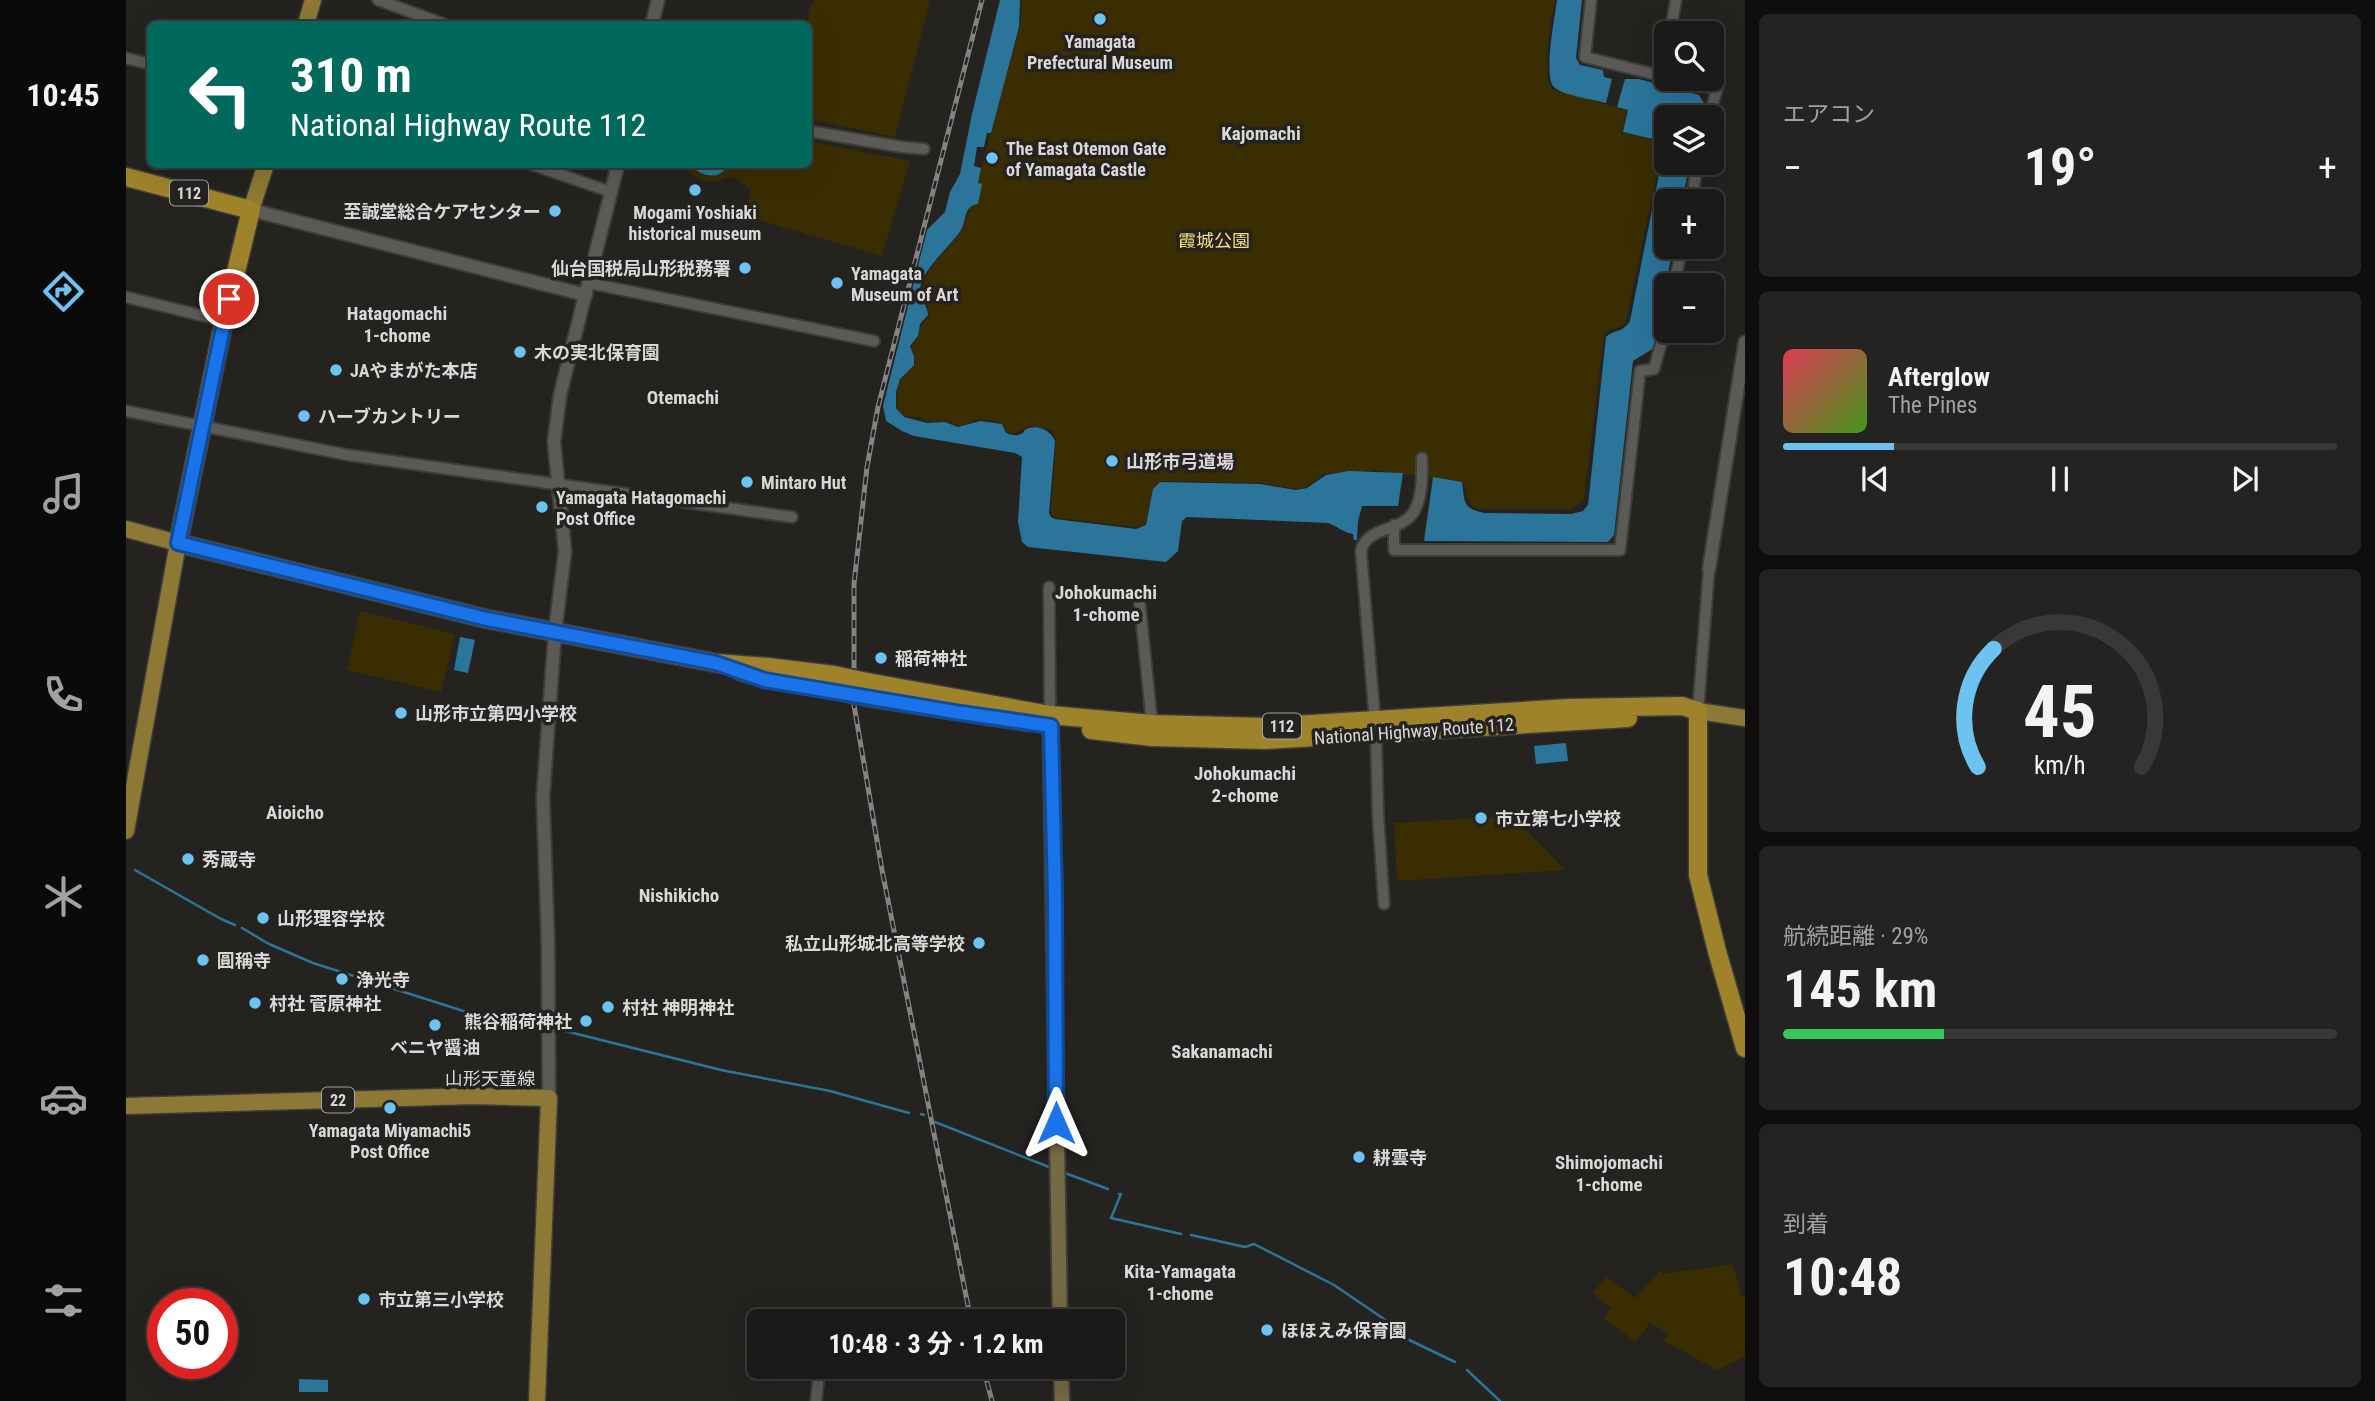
<!DOCTYPE html>
<html lang="ja">
<head>
<meta charset="utf-8">
<style>
  body { margin:0; font-family:"Roboto Condensed","Noto Sans JP",sans-serif; background:#242321; color:#f1f3f6; height:100vh; display:flex; flex-direction:column; font-size:26px; white-space:nowrap }
  * { box-sizing:border-box; margin:0 }
  p { font-size:23px; color:#a0a1a2 }
  .icon { flex:none; width:38px; height:38px; fill:none; stroke:currentColor; stroke-width:2; stroke-linecap:round; stroke-linejoin:round }
  .map { position:relative; flex:1; overflow:hidden }
  .panel { display:flex; flex-direction:column; gap:14px; padding:14px; background:#0f0e0d; width:630px }
  .panel>* { flex:none }
  .hud { position:absolute; left:21px; top:21px; width:665px; height:147px; border-radius:10px; box-shadow:0 7px 28px #0002,0 0 0 2px #393837; background:#00695c; color:#fff; overflow:hidden }
  .controls { position:absolute; left:1528px; top:21px; display:grid; gap:14px }
  .controls a { display:grid; place-items:center; width:70px; height:70px; border-radius:10px; background:#1b1a18; box-shadow:0 7px 28px #0002,0 0 0 2px #393837; font-size:35px }
  .speed { position:absolute; left:21px; top:1288px; display:flex; gap:14px; font-size:35px; font-weight:700; text-align:center }
  .speed>* { display:grid; place-content:center; width:91px; height:91px; border-radius:50%; background:#1b1a18; box-shadow:0 7px 28px #0002,0 0 0 2px #393837; line-height:1 }
  .speed .limit { border:10px solid #d22; background:#fff; color:#111 }
  .pin { position:absolute; display:grid; place-items:center; width:60px; height:60px; color:#fff; margin:-30px; border:4px solid #fff; border-radius:50%; box-shadow:0 2px 7px #0007 }
  .me { position:absolute; width:77px; margin:-38px; rotate:0deg; stroke-linejoin:round; filter:drop-shadow(0 0 5px #0008) }
  .turn { display:flex; align-items:center; gap:24px; height:147px; padding:0 28px; font-size:32px }
  .turn .icon { width:91px; height:91px; stroke-width:2.5 }
  .turn b { display:block; font-size:49px; line-height:60px }
  .big { font-size:52px; font-weight:700; line-height:1.1 }
  .panel .tile { flex:1; display:flex; flex-direction:column; justify-content:center; gap:10px; min-width:0; padding:0 24px; border-radius:10px; background:#242321 }
  .panel .dial { align-items:center; gap:0 }
  .dial svg { height:182px; overflow:visible; fill:none; stroke:#393837; stroke-width:7; stroke-linecap:round; text-anchor:middle }
  .dial text { fill:#f1f3f6; stroke:none }
  .song { display:flex; align-items:center; gap:21px }
  .cover { width:84px; height:84px; border-radius:10px; background:linear-gradient(135deg,hsl(350 70% 55%),hsl(100 70% 35%)) }
  .played { height:7px; border-radius:4px; background:linear-gradient(90deg,#6cc3f2 20%,#393837 20%) }
  .keys { display:flex; justify-content:space-around; direction:ltr }
  .heat { display:flex; justify-content:space-between; align-items:center; font-size:38px; direction:ltr }
  .charge { height:10px; border-radius:5px; background:linear-gradient(90deg,#34c759 29%,#393837 0) }
  .trip { position:absolute; left:621px; top:1309px; width:378px; height:70px; border-radius:10px; background:#1b1a18; box-shadow:0 7px 28px #0002,0 0 0 2px #393837; font-weight:700; line-height:70px; text-align:center }
  main { display:flex; flex:1; min-height:0 }
  .tab-bar { display:flex; flex-direction:column; width:126px; justify-content:space-around; align-items:center; background:#0b0a0a; color:#a0a1a2 }
  .tab-bar .icon { width:49px; height:49px }
  .tab-bar .active { color:#6cc3f2 }
  .tab-bar b { font-size:32px; color:#f1f3f6 }
  .map>svg:first-child { display:block }
  .green { fill:#3a2d02 }
  .water { fill:#2b759a }
  .lines { fill:none; stroke-linecap:round; stroke-linejoin:round }
  .stream { stroke:#2b759a; stroke-width:2.5 }
  .minor-casing { stroke:#3e3d3a; stroke-width:14 }
  .tertiary-casing { stroke:#3e3d3a; stroke-width:16 }
  .secondary-casing { stroke:#3e3d3a; stroke-width:18 }
  .primary-casing { stroke:#3e3d3a; stroke-width:19 }
  .trunk-casing { stroke:#3e3d3a; stroke-width:21 }
  .minor { stroke:#5c5a57; stroke-width:10 }
  .tertiary { stroke:#5c5a57; stroke-width:12 }
  .secondary { stroke:#756946; stroke-width:14 }
  .primary { stroke:#8d7935; stroke-width:16 }
  .trunk { stroke:#9e832a; stroke-width:18 }
  .rail-casing { stroke:#848381; stroke-width:5 }
  .rail { stroke:#242320; stroke-width:2.5; stroke-dasharray:8; stroke-linecap:butt }
  .trunk-bridge-casing { stroke:#3e3d3a; stroke-width:21; stroke-linecap:butt }
  .trunk-bridge { stroke:#9e832a; stroke-width:18 }
  .route-casing { stroke:#114b97; stroke-width:18 }
  .route { stroke:#1a73e8; stroke-width:12 }
  .poi-dot { fill:#6cc3f2; stroke:#242320; stroke-width:2.5 }
  .labels { text-anchor:middle; dominant-baseline:central; stroke-width:7; stroke-linejoin:round; paint-order:stroke }
  .shield { fill:#242320; stroke:#a3a29f; stroke-width:2 }
  .shield-label { font-size:16px; font-weight:bold; fill:#d9d8d6 }
  .poi-label { font-size:18px; font-weight:bold; fill:#d9d8d6; stroke:#242320; text-anchor:start }
  .park-label { font-size:18px; fill:#fbda7f; stroke:#242320 }
  .street-label { font-size:18px; fill:#d9d8d6; stroke:#242320 }
  .neighbourhood-label { font-size:19px; font-weight:bold; fill:#d9d8d6; stroke:#242320 }
</style>
</head>
<body>
<main>
<nav class="tab-bar">
<b>10:45</b>
<svg class="icon active" aria-label="directions" viewBox="0 0 24 24"><path d="M12 3l9 9-9 9-9-9zM9 14v-3h6M13 9l2 2-2 2"/></svg>
<svg class="icon" aria-label="music" viewBox="0 0 24 24"><path d="M9 18V5l10-2v13"/><circle cx="6" cy="18" r="3"/><circle cx="16" cy="16" r="3"/></svg>
<svg class="icon" aria-label="phone" viewBox="0 0 24 24"><path d="M5 4h4l2 5-3 2q2 4 5 5l2-3 5 2v4C11 20 4 13 5 4z"/></svg>
<svg class="icon" aria-label="climate" viewBox="0 0 24 24"><path d="M12 3v18M4 7l16 10M4 17L20 7"/></svg>
<svg class="icon" aria-label="car" viewBox="0 0 24 24"><path d="M5 17H2v-5l4-1 3-4h7l3 4 3 1v5h-3M9 17h6M6 11h13"/><circle cx="7" cy="17" r="2"/><circle cx="17" cy="17" r="2"/></svg>
<svg class="icon" aria-label="filters" viewBox="0 0 24 24"><path d="M4 7h16M4 17h16"/><circle cx="9" cy="7" r="2"/><circle cx="15" cy="17" r="2"/></svg>
</nav>
<div class="map">
<svg width="1619" height="1401" viewBox="0 0 1619 1401">
  <rect width="100%" height="100%" fill="#242320"/>
  <path class="green" d="M689 0H804L769 137 683 119V58L686 53C683 37 677 14 689 0Z
    M896 0H1429C1426 22 1413 73 1427 90L1501 110 1496 132 1530 141 1536 150 1500 321C1494 329 1484 328 1478 334L1458 499 1445 509H1351C1341 503 1341 494 1338 483L1249 470 1198 474 1180 487 1171 489 1134 483 1034 481 1028 487 1019 524 1013 527 929 518 925 515V511L930 439 925 430 904 426 887 434 881 432 875 422 853 419 835 426 819 421 803 422 794 418 778 416 774 413 770 404 772 384 774 379 789 364 785 348 792 338 795 326 803 316C803 306 795 299 796 289 798 268 822 250 833 234 839 226 840 216 844 208L895 22Z
    M683 141 784 161 756 256 619 216 625 189 605 176C586 185 568 183 557 165L682 164Z
    M234 611 329 634 315 692 221 670Z
    M1386 816 1439 870 1271 881 1268 823Z
    M1607 1264 1616 1297 1619 1296V1356L1592 1370 1538 1341 1542 1334 1524 1322 1510 1342 1478 1319 1485 1308 1466 1293 1481 1277 1509 1298 1535 1270 1538 1274Z"/>
  <path class="water" d="M874 0H894L893 27 865 133H861L858 147H851L848 166 855 168 852 183 856 184 852 204C837 206 841 220 835 230 824 247 796 269 794 289 793 300 802 305 802 315L794 324 792 336 784 346 788 357V365L774 379 770 392V408L778 417 801 423 819 422 832 427 854 421 876 424 880 433C885 434 887 436 892 435 902 432 894 431 903 428 914 425 925 431 929 441L923 513 925 517 929 519 1010 529 1020 525 1027 489 1034 482 1134 484 1170 490 1181 488 1200 475 1223 471 1277 473 1272 506H1236L1232 521 1231 540H1228L1227 534C1218 533 1211 526 1202 523L1061 517 1056 521 1052 551 1040 562 902 547 896 542 892 522 896 457 889 453 788 436 776 431 760 421 757 406 801 230 819 212 824 192 834 174 846 114Z
    M1431 0H1456L1450 58 1454 65 1477 70 1478 77 1486 79 1480 103C1469 100 1435 95 1428 87 1417 76 1429 17 1431 0Z
    M1499 79H1513L1573 95 1579 105 1575 117H1540V163H1564L1556 201H1540V247H1547L1528 348 1507 361 1488 535 1482 542 1298 541 1307 477 1336 482C1339 502 1336 508 1358 513L1445 514 1457 511 1462 505 1480 337C1488 329 1496 334 1504 321L1538 149 1535 142 1531 140 1497 132 1502 110 1491 107Z
    M565 165H602C594 181 575 177 565 165Z
    M334 637 349 640 342 673 328 670Z
    M1440 743 1442 761 1410 764 1408 746Z
    M173 1379 202 1380V1392H173Z"/>
  <g class="lines">
    <path class="stream" d="M9 870 95 919 109 925
      M116 928 143 944 187 963 353 1016
      M368 1019 409 1025
      M435 1030 595 1070 704 1091 783 1113
      M795 1114 798 1115
      M809 1122 923 1167
      M939 1173 982 1189
      M993 1194H995L985 1218 1055 1234
      M1065 1235 1119 1247 1128 1244 1208 1285 1261 1321 1275 1336 1329 1362
      M1341 1370 1374 1401"/>
    <defs>
      <path id="minor" d="M252 0 318 24
        M1465 0 1459 57 1540 77
        M1544 33 1550 0
        M0 58 24 64
        M1536 76 1540 56
        M1548 79 1591 89 1583 117
        M682 131 776 147 798 149
        M404 164 485 192
        M1565 201 1572 163
        M463 283 748 341
        M1548 285 1556 247
        M0 297 98 321
        M0 411 222 455 666 517
        M1268 525V550H1494L1514 371 1528 369 1540 326
        M923 587 924 715
        M1013 596 1026 724
        M1572 711 1583 569
        M1258 904 1252 815 1250 734 1235 551C1241 526 1274 532 1287 513 1297 498 1296 475 1296 458
        M690 1401 694 1367"/>
      <path id="tertiary" d="M526 24 532 0
        M125 210 460 295
        M1583 569 1619 342
        M423 1098 422 943 417 797 429 632 439 551 428 442 434 395 492 164"/>
      <path id="secondary" d="M924 715 934 1321
        M935 1367 936 1401"/>
      <path id="primary" d="M180 24 187 0
        M125 210 140 164
        M0 529 52 543 0 831
        M1572 711 1619 718
        M0 1106 348 1096 423 1098 411 1401"/>
      <path id="trunk" d="M0 177 125 210 98 321 52 543 361 619 590 663 642 667 708 675
        M614 671 639 679 708 690
        M741 682 924 715 1026 724 1138 727 1444 708 1556 706 1572 711
        M741 697 902 722
        M1572 711V875L1591 951 1619 1048
        M965 730 1026 737 1139 740 1502 718"/>
    </defs>
    <use href="#minor" class="minor-casing"/>
    <use href="#tertiary" class="tertiary-casing"/>
    <use href="#secondary" class="secondary-casing"/>
    <use href="#primary" class="primary-casing"/>
    <use href="#trunk" class="trunk-casing"/>
    <use href="#minor" class="minor"/>
    <use href="#tertiary" class="tertiary"/>
    <use href="#secondary" class="secondary"/>
    <use href="#primary" class="primary"/>
    <use href="#trunk" class="trunk"/>
    <defs>
      <path id="rail" d="M845 1321 756 870 728 705V584L741 467 752 407 856 0
        M857 1367 866 1401"/>
    </defs>
    <use href="#rail" class="rail-casing"/>
    <use href="#rail" class="rail"/>
    <defs>
      <path id="trunk-bridge" d="M708 675 741 682
        M708 690 741 697"/>
    </defs>
    <use href="#trunk-bridge" class="trunk-bridge-casing"/>
    <use href="#trunk-bridge" class="trunk-bridge"/>
  </g>
  <g class="lines">
    <defs>
      <path id="route" d="M103 299 52 543 361 619 590 663 639 680 829 712 925 726 929 896 930 1123"/>
    </defs>
    <use href="#route" class="route-casing"/>
    <use href="#route" class="route"/>
  </g>
  <g class="poi-dot">
    <circle cx="974" cy="19" r="7"/>
    <circle cx="866" cy="158" r="7"/>
    <circle cx="569" cy="190" r="7"/>
    <circle cx="429" cy="211" r="7"/>
    <circle cx="619" cy="268" r="7"/>
    <circle cx="711" cy="283" r="7"/>
    <circle cx="394" cy="352" r="7"/>
    <circle cx="210" cy="370" r="7"/>
    <circle cx="178" cy="416" r="7"/>
    <circle cx="986" cy="461" r="7"/>
    <circle cx="621" cy="482" r="7"/>
    <circle cx="416" cy="507" r="7"/>
    <circle cx="755" cy="658" r="7"/>
    <circle cx="275" cy="713" r="7"/>
    <circle cx="1355" cy="818" r="7"/>
    <circle cx="62" cy="859" r="7"/>
    <circle cx="137" cy="918" r="7"/>
    <circle cx="853" cy="943" r="7"/>
    <circle cx="77" cy="960" r="7"/>
    <circle cx="216" cy="979" r="7"/>
    <circle cx="129" cy="1003" r="7"/>
    <circle cx="482" cy="1007" r="7"/>
    <circle cx="460" cy="1021" r="7"/>
    <circle cx="309" cy="1025" r="7"/>
    <circle cx="264" cy="1108" r="7"/>
    <circle cx="1233" cy="1157" r="7"/>
    <circle cx="238" cy="1299" r="7"/>
    <circle cx="1141" cy="1330" r="7"/>
  </g>
  <g class="labels">
    <g class="shield">
      <rect x="44" y="180.5" width="38" height="25" rx="5"/>
      <rect x="1137" y="713.5" width="38" height="25" rx="5"/>
      <rect x="196" y="1087.5" width="32" height="25" rx="5"/>
    </g>
    <g class="shield-label">
      <text x="63" y="193">112</text>
      <text x="1156" y="726">112</text>
      <text x="212" y="1100">22</text>
    </g>
    <g class="poi-label">
      <text x="974" y="41" text-anchor="middle">Yamagata<tspan x="974" dy="21">Prefectural Museum</tspan></text>
      <text x="880" y="148">The East Otemon Gate<tspan x="880" dy="21">of Yamagata Castle</tspan></text>
      <text x="415" y="211" text-anchor="end">至誠堂総合ケアセンター</text>
      <text x="569" y="212" text-anchor="middle">Mogami Yoshiaki<tspan x="569" dy="21">historical museum</tspan></text>
      <text x="605" y="268" text-anchor="end">仙台国税局山形税務署</text>
      <text x="725" y="273">Yamagata<tspan x="725" dy="21">Museum of Art</tspan></text>
      <text x="408" y="352">木の実北保育園</text>
      <text x="224" y="370">JAやまがた本店</text>
      <text x="192" y="416">ハーブカントリー</text>
      <text x="1000" y="461">山形市弓道場</text>
      <text x="635" y="482">Mintaro Hut</text>
      <text x="430" y="497">Yamagata Hatagomachi<tspan x="430" dy="21">Post Office</tspan></text>
      <text x="769" y="658">稲荷神社</text>
      <text x="289" y="713">山形市立第四小学校</text>
      <text x="1369" y="818">市立第七小学校</text>
      <text x="76" y="859">秀蔵寺</text>
      <text x="151" y="918">山形理容学校</text>
      <text x="839" y="943" text-anchor="end">私立山形城北高等学校</text>
      <text x="91" y="960">圓稱寺</text>
      <text x="230" y="979">浄光寺</text>
      <text x="143" y="1003">村社 菅原神社</text>
      <text x="496" y="1007">村社 神明神社</text>
      <text x="446" y="1021" text-anchor="end">熊谷稲荷神社</text>
      <text x="309" y="1047" text-anchor="middle">ベニヤ醤油</text>
      <text x="264" y="1130" text-anchor="middle">Yamagata Miyamachi5<tspan x="264" dy="21">Post Office</tspan></text>
      <text x="1247" y="1157">耕雲寺</text>
      <text x="252" y="1299">市立第三小学校</text>
      <text x="1155" y="1330">ほほえみ保育園</text>
    </g>
    <g class="park-label">
      <text x="1088" y="240">霞城公園</text>
    </g>
    <g class="street-label">
      <text transform="translate(1288 731) rotate(-4)">National Highway Route 112</text>
      <text x="364" y="1078">山形天童線</text>
    </g>
    <g class="neighbourhood-label">
      <text x="1135" y="133">Kajomachi</text>
      <text x="271" y="313">Hatagomachi<tspan x="271" dy="22">1-chome</tspan></text>
      <text x="557" y="397">Otemachi</text>
      <text x="980" y="592">Johokumachi<tspan x="980" dy="22">1-chome</tspan></text>
      <text x="1119" y="773">Johokumachi<tspan x="1119" dy="22">2-chome</tspan></text>
      <text x="169" y="812">Aioicho</text>
      <text x="553" y="895">Nishikicho</text>
      <text x="1096" y="1051">Sakanamachi</text>
      <text x="1483" y="1162">Shimojomachi<tspan x="1483" dy="22">1-chome</tspan></text>
      <text x="1054" y="1271">Kita-Yamagata<tspan x="1054" dy="22">1-chome</tspan></text>
    </g>
  </g>
</svg>
<div class="controls">
<a><svg class="icon" aria-label="search" viewBox="0 0 24 24"><circle cx="10" cy="10" r="6"/><path d="M15 15l6 6"/></svg></a>
<a><svg class="icon" aria-label="layers" viewBox="0 0 24 24"><path d="M12 4l9 5-9 5-9-5zM3 14l9 5 9-5"/></svg></a>
<a>+</a>
<a>−</a>
</div>
<div class="speed"><div class="limit">50</div></div>
<div class="pin" style="left:103px;top:299px;background:#d93025"><svg class="icon" aria-label="arrive" viewBox="0 0 24 24"><path d="M6 21V4h12l-3 4 3 4H6"/></svg></div>
<svg class="me" style="left:930px;top:1123px" viewBox="-20 -20 40 40"><path d="M0-17L14 15 0 8-14 15z" fill="#1a73e8" stroke="#fff" stroke-width="4"/></svg>
<div class="trip">10:48 · 3 分 · 1.2 km</div>
<div class="hud">
<div class="turn"><svg class="icon" aria-label="left" viewBox="0 0 24 24"><path d="M17 20v-9H6M10 6l-5 5 5 5"/></svg><div><b>310 m</b>National Highway Route 112</div></div>
</div>
</div>
<section class="panel">
<div class="tile"><p>エアコン</p>
<div class="heat"><a>−</a><b class="big">19°</b><a>+</a></div>
</div>
<div class="tile">
<div class="song"><i class="cover"></i><div><b>Afterglow</b><p>The Pines</p></div></div>
<div class="played"></div>
<div class="keys"><svg class="icon" aria-label="previous" viewBox="0 0 24 24"><path d="M18 5L8 12l10 7zM5 5v14"/></svg><svg class="icon" aria-label="pause" viewBox="0 0 24 24"><path d="M8 5v14M16 5v14"/></svg><svg class="icon" aria-label="next" viewBox="0 0 24 24"><path d="M6 5l10 7-10 7zM19 5v14"/></svg></div>
</div>
<div class="tile dial"><svg viewBox="0 0 100 80">
<path d="M14 69A42 42 0 1 1 86 69"/>
<path d="M14 69A42 42 0 0 1 21 17" stroke="#6cc3f2"/>
<text x="50" y="56" font-size="32" font-weight="700">45</text>
<text x="50" y="72" font-size="11">km/h</text>
</svg></div>
<div class="tile"><p>航続距離 · 29%</p><b class="big">145 km</b><div class="charge"></div></div>
<div class="tile"><p>到着</p><b class="big">10:48</b></div>
</section>
</main>
</body>
</html>
